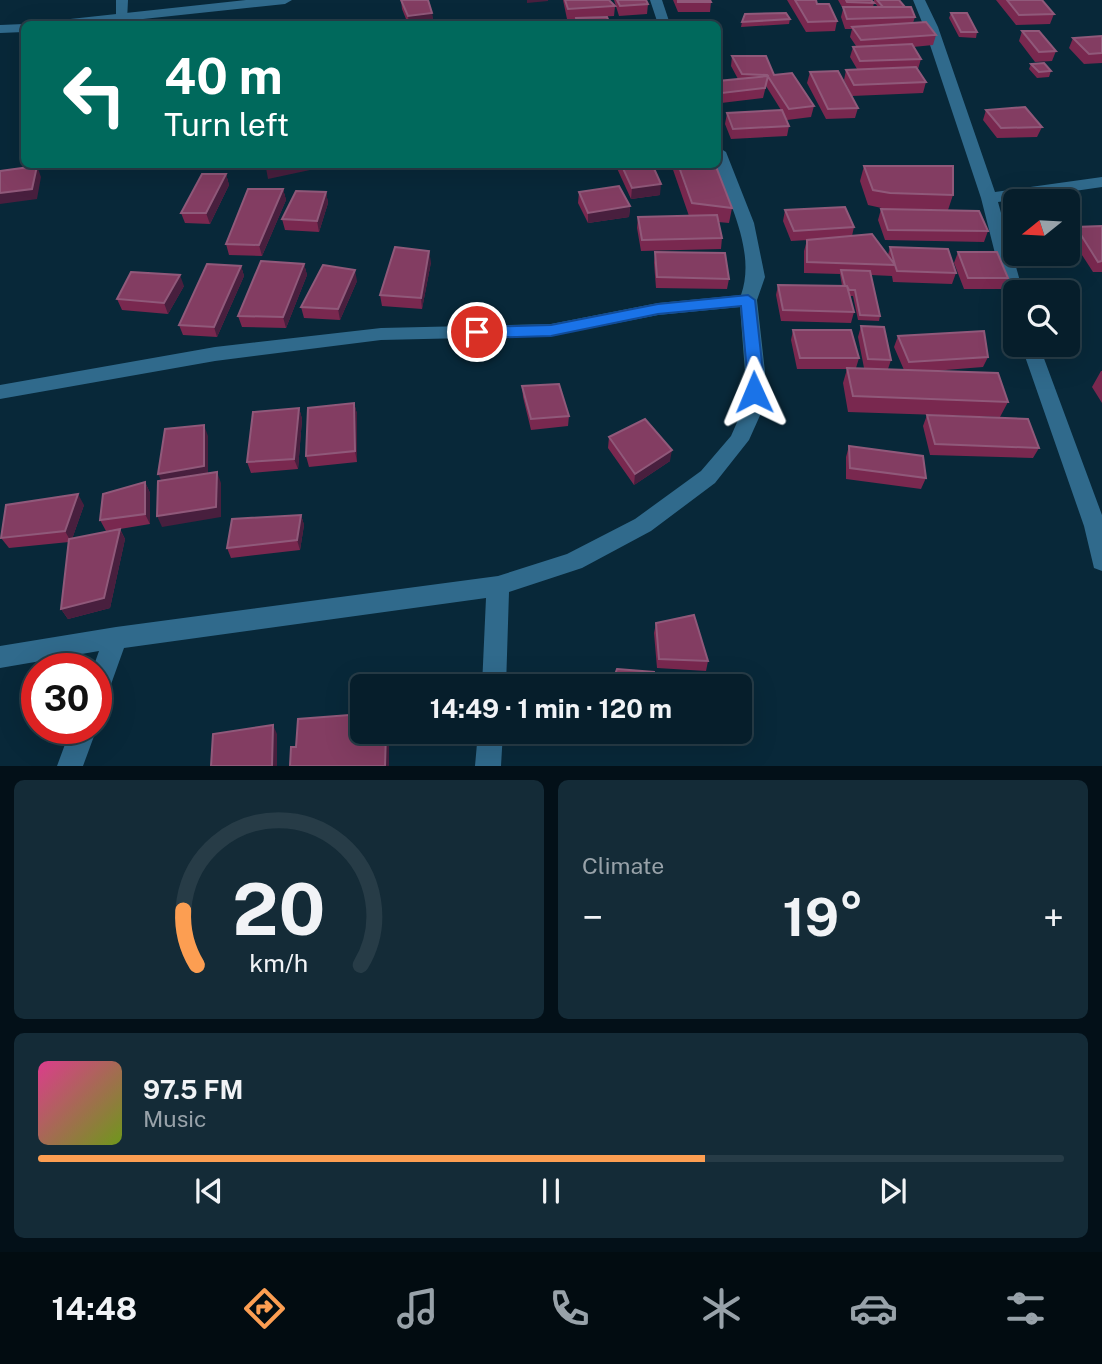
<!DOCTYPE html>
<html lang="en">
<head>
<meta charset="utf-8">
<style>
  body { margin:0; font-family:"Public Sans",sans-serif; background:#142b37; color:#f1f3f6; height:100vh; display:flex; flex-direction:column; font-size:26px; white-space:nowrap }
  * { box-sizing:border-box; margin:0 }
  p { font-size:23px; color:#98a2a9 }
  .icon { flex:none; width:38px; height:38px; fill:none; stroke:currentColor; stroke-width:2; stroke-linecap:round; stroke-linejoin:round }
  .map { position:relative; height:766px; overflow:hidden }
  .drawer { display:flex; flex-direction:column; gap:14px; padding:14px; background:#031018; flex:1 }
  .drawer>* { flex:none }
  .guide { position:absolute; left:21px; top:21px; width:700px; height:147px; border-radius:10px; box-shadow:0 7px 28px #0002,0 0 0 2px #273c47; background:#00695c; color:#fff; overflow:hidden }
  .needle { width:46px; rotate:252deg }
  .buttons { position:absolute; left:1003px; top:189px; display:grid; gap:14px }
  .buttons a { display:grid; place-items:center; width:77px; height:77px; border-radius:10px; background:#061e2b; box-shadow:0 7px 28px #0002,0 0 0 2px #273c47; font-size:35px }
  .speed { position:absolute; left:21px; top:653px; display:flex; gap:14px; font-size:35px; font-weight:700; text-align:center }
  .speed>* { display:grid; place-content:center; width:91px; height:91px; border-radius:50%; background:#061e2b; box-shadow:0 7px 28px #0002,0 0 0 2px #273c47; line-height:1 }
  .speed .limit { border:10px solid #d22; background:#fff; color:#111 }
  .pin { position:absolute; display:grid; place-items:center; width:60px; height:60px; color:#fff; margin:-30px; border:4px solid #fff; border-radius:50%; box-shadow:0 2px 7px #0007 }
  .me { position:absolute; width:77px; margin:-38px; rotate:359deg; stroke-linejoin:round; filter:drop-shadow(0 0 5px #0008) }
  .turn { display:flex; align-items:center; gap:24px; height:147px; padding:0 28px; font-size:32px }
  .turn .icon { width:91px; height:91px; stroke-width:2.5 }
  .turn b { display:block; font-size:49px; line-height:60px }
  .big { font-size:52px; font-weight:700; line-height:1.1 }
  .drawer .widget { flex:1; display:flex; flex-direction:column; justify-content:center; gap:10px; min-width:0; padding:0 24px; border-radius:10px; background:#142b37 }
  .drawer .dial { align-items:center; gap:0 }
  .dial svg { height:182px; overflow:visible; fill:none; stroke:#273c47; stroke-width:7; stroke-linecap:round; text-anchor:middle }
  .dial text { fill:#f1f3f6; stroke:none }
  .song { display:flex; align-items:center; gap:21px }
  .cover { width:84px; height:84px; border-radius:10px; background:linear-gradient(135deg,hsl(330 70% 55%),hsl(80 70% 35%)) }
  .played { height:7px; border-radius:4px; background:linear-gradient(90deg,#fc9e52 65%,#273c47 65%) }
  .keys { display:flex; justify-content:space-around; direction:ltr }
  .heat { display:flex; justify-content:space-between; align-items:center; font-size:38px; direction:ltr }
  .drawer .tiles { flex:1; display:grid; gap:14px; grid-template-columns:1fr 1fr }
  .widget:last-child { grid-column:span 2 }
  .trip { position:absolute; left:350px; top:674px; width:402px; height:70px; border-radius:10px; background:#061e2b; box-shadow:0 7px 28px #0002,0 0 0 2px #273c47; font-weight:700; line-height:70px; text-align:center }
  .dock { display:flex; height:112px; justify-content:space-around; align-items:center; background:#020c11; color:#98a2a9 }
  .dock .icon { width:49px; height:49px }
  .dock .selected { color:#fc9e52 }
  .dock b { font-size:32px; color:#f1f3f6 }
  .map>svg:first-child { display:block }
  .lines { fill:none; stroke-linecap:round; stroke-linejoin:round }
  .street { fill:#306a8c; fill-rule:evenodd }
  .secondary { fill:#306a8c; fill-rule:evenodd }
  .wall { fill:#79284f }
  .shaded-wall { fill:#481f3e }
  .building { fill:#833d62; stroke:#90597a; stroke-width:2 }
  .route { fill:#1a73e8; stroke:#114b97; stroke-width:2 }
</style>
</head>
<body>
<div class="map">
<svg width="1102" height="766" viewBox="0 0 1102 766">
  <rect width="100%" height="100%" fill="#082839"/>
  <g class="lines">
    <path class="street" d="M116 0H128L127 21 122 22 116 18Z
      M650 0H662L670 24H658Z
      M913 0H925L938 27 995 192 1102 177V187L998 202 1023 292H1015V303L1006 297 981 198 924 27Z
      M718 147 726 152 754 223 765 277 757 300 765 372 762 411 749 440 715 483 651 531 582 568 509 592 506 686H482L486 598 124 648 105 701 96 704V668H93L99 651 0 668V646L116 627 498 576 567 554 635 519 701 471 731 436 742 411 745 372 740 307 658 315 551 336 381 340 215 361 0 399V385L215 347 381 328 551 324 658 303 741 295C756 253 730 204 715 164H718Z
      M1021 345H1039L1102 515V571L1094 568 1084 526Z
      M71 728H97L83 766H57Z
      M478 732H503L501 766H475Z"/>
    <path class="secondary" d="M246 0H292L285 4 96 24H54L61 20Z
      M24 24H27H24V32L0 33V25Z"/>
  </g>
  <path class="wall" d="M401 0 432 13 433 23 408 24 402 9Z
    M563 0H609L615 6 614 16 594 17 610 24H576V19H567Z
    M614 0H646L648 4 647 14 619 16Z
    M673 0H710L711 2 710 12H678Z
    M787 0H816L817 4 837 21 835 31 806 32Z
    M838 0H871L874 3 873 7H878L874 2V0H899L915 17 913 23 936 35 933 45 913 47 921 59 918 69 926 82 923 93 852 96 844 80 846 70 857 69 850 57 853 47 856 46 850 37 852 29H845L841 17 843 9Z
    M996 0H1042L1054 14 1050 24 1016 25Z
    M951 13 977 32 976 38 959 37 949 18Z
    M790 19 789 24 741 27 742 22Z
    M1022 31 1056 51 1052 61 1035 62 1019 41Z
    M1102 36V63L1084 64 1069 48 1073 38Z
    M732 56 774 75 814 106 811 117 787 120 789 126 787 136 731 139 725 124 727 113 781 110 766 86 763 98 721 103 718 98V81L738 79 731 66Z
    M1031 64 1051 71 1049 77 1037 78 1029 69Z
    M810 72 858 108 855 118 826 119 807 83Z
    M986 110 1042 127 1037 137 997 138 983 120Z
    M615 164H652L660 195 631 199Z
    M671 164H715L732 208 729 223 718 222 722 238 721 249 641 251 637 228 638 217 689 216Z
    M864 166 953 195 948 210 886 209 868 205 860 181Z
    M226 174 229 185 210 224 185 223 181 213Z
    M283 189 286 200 262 256 229 255 226 244Z
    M326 192 328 203 319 232 285 230 282 219Z
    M579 192 630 206 629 217 588 223 578 203Z
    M881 209 988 231 984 242 885 240 878 220Z
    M785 210 854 227 852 236 888 255 890 247 956 273 952 284 893 282 892 276 871 275 880 316 879 321 858 320 853 296H850L854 312 851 323 781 321 776 295 778 285 842 286 840 274 804 273V251L807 240H808L791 241 783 221Z
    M1102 226V272H1093L1071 238 1076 227Z
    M655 252 729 279 727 289 656 288 654 263Z
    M958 252 1008 278 1004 289H964L954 263Z
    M431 262 422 309 382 306 380 295Z
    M304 264 307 275 286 328 242 327 238 316Z
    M241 266 244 276 217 337 183 335 179 325Z
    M357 281 340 320 304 318 301 307Z
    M184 286 168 314 122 310 117 299Z
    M861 326 891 360 888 369 904 370 894 347 898 336 988 357 983 367 933 371 1008 402 1000 417 848 412 843 383 847 369H797L791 340 793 330 859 358 856 368H864L858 337Z
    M1101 371H1102V403L1092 387Z
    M522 386 569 416 568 426 531 430 523 397Z
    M354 403 357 414V462L309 467 306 456Z
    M299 408 302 419 298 469 251 473 247 462Z
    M927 415 1039 448 1033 458 930 455 923 426Z
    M609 437 670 461 634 485 608 448Z
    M849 446 926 478 921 489 846 479V457Z
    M145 482 150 493V524L120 529 125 539 110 608 68 619 61 609 69 542 9 548 1 538 84 505 72 539 116 529 106 531 100 520Z
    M301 515 304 525 300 550 231 558 227 548Z
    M656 623 708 661 706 671 657 668 654 633Z"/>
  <path class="shaded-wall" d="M527 0H548V1L527 3Z
    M432 13 433 23 409 24 408 16Z
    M283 164H324V167L268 179 266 168Z
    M516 164H555V165L516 170Z
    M37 166 41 177 37 199 0 204V193Z
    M226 174 229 185 210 224 206 213Z
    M661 184 660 195 631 199 632 188Z
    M283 189 286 200 262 256 259 245Z
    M326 192 328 203 319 232 317 221Z
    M630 206 629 217 588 223V213Z
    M429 251 431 262 422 309 421 298Z
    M304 264 307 275 286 328 283 317Z
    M241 266 244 276 217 337 214 327Z
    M355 270 357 281 340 320 338 309Z
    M180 275 184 286 168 314 164 303Z
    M354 403 357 414V462L355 451Z
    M299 408 302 419 298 469 294 459Z
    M204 425 208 436V477L163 484 158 474Z
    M672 450 670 461 634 485 635 474Z
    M217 472 221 483V517L162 527 157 516Z
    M145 482 150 493V524L145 514Z
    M78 494 84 505 71 542 65 531Z
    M301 515 304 525 300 550 297 540Z
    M120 529 125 539 110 608 68 619 61 609Z
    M273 725 277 734V766H272Z
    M386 732H389V766H385Z"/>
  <path class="building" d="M401 0H428L432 13 408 16Z
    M565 0H609L615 6 568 9Z
    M617 0H646L648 4 620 6Z
    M678 0H710L711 2H678Z
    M795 0H816L817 4H829L837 21 808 22Z
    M846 0H871L874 3 847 2Z
    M877 0H899L905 7H883Z
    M1007 0H1042L1054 14 1019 15Z
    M843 7H911L915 17 847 19Z
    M786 13 790 19 742 22 745 14Z
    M951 13H967L977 32H961Z
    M607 17 610 24H577L576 18Z
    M926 22 936 35 861 40 852 27Z
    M1022 31H1039L1056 51 1039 52Z
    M1102 36V53L1089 54 1073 38Z
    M912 44 921 59 860 61 853 47Z
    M732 56H766L774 75 792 73 814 106 789 109 767 75 742 74Z
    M1044 63 1051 71 1039 72 1031 64Z
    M916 67 926 82 854 85 846 70Z
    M838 71 858 108 828 109 810 72Z
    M768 76 765 88 722 93 718 85V81Z
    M1025 107 1042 127 1001 128 986 110Z
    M782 110 789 126 733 129 727 113Z
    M266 164H283L266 168Z
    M621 164H652L661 184 632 188Z
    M678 164H715L732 208 692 203Z
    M37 166 32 189 0 193V171Z
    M864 166H953V195L890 193 873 190Z
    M202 174H226L206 213H181Z
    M619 186 630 206 588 213 579 192Z
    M248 189H283L259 245 226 244Z
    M296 191 326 192 317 221 282 219Z
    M845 207 854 227 794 231 785 210Z
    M881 209 979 211 988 231 888 230Z
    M717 215 722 238 642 240 638 217Z
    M1102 226V261L1098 262 1076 227Z
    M872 234 895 265 890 247 948 249 956 273 897 271 895 265 807 262V240Z
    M395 247 429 251 421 298 380 295Z
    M655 252 725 253 729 279 657 277Z
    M958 252H997L1008 278H968Z
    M261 261 304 264 283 317 238 316Z
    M207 264 241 266 214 327 179 325Z
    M323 265 355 270 338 309 301 307Z
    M841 270 870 271 880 316 860 315 855 290H849L847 286H845Z
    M131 272 180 275 164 303 117 299Z
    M778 285 847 286 854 312 783 310Z
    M861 326 884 327 891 360 868 359Z
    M793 330H851L859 358H800Z
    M984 331 988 357 909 362 898 336Z
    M847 368 998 373 1008 402 853 396Z
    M559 384 569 416 531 419 522 386Z
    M354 403 355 451 306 456 308 408Z
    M299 408 294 459 247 462 253 412Z
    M927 415 1028 419 1039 448 935 444Z
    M645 419 672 450 635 474 609 437Z
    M204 425V466L158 474 165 429Z
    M849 446 923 456 926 478 850 468Z
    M217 472 216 507 157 516 158 481Z
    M145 482V514L100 520 103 494Z
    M78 494 65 531 1 538 6 505Z
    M301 515 297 540 227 548 232 519Z
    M120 529 104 598 61 609 69 539Z
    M694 615 708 661 659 659 656 623Z
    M617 669 654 672 655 686H611Z
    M362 714V732H386L385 766H290L291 747H296L298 719Z
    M273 725 272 766H211L213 734Z"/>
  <path class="route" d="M748 295 755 300 763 372 762 392 754 398 746 392 747 372 741 306 658 314 551 336 477 338 469 332 477 327 551 325 658 304Z"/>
</svg>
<div class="buttons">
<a><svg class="needle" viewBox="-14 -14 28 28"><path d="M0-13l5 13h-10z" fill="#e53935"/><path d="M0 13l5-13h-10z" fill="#98a2a9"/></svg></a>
<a><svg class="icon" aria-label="search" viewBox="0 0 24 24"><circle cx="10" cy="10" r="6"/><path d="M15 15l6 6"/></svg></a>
</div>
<div class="speed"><div class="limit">30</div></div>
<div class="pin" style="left:477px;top:332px;background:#d93025"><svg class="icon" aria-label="arrive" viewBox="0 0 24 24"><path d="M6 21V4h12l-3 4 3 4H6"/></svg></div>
<svg class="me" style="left:754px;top:392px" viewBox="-20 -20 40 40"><path d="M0-17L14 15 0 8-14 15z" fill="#1a73e8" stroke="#fff" stroke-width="4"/></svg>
<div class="trip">14:49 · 1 min · 120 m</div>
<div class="guide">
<div class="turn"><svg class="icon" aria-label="left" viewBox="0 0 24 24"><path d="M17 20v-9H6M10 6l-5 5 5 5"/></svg><div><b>40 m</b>Turn left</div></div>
</div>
</div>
<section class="drawer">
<div class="tiles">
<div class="widget dial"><svg viewBox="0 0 100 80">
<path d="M14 69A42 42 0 1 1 86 69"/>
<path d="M14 69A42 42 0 0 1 8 45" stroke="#fc9e52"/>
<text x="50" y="56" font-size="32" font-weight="700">20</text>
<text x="50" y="72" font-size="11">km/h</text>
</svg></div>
<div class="widget"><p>Climate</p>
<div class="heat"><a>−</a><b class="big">19°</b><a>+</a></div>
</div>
<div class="widget">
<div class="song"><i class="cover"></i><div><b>97.5 FM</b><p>Music</p></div></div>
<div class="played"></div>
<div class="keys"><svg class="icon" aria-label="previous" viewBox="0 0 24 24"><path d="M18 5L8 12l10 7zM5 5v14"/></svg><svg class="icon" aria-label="pause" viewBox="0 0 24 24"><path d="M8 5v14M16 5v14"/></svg><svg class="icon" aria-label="next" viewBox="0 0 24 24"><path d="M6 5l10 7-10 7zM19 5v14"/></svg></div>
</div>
</div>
</section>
<nav class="dock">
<b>14:48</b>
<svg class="icon selected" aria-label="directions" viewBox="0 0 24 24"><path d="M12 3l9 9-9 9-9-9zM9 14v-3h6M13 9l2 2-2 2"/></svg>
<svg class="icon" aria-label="music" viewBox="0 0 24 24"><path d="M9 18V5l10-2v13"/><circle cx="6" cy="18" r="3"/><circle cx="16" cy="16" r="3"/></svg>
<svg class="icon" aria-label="phone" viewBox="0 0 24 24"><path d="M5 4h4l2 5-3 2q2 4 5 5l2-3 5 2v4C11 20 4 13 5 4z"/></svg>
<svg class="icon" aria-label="climate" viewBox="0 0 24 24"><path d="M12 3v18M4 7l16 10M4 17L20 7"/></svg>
<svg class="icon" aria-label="car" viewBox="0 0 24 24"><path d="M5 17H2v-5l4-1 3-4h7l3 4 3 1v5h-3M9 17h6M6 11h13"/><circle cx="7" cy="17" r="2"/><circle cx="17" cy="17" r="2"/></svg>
<svg class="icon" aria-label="filters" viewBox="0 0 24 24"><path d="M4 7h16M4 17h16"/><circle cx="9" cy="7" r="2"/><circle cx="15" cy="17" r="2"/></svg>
</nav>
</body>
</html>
